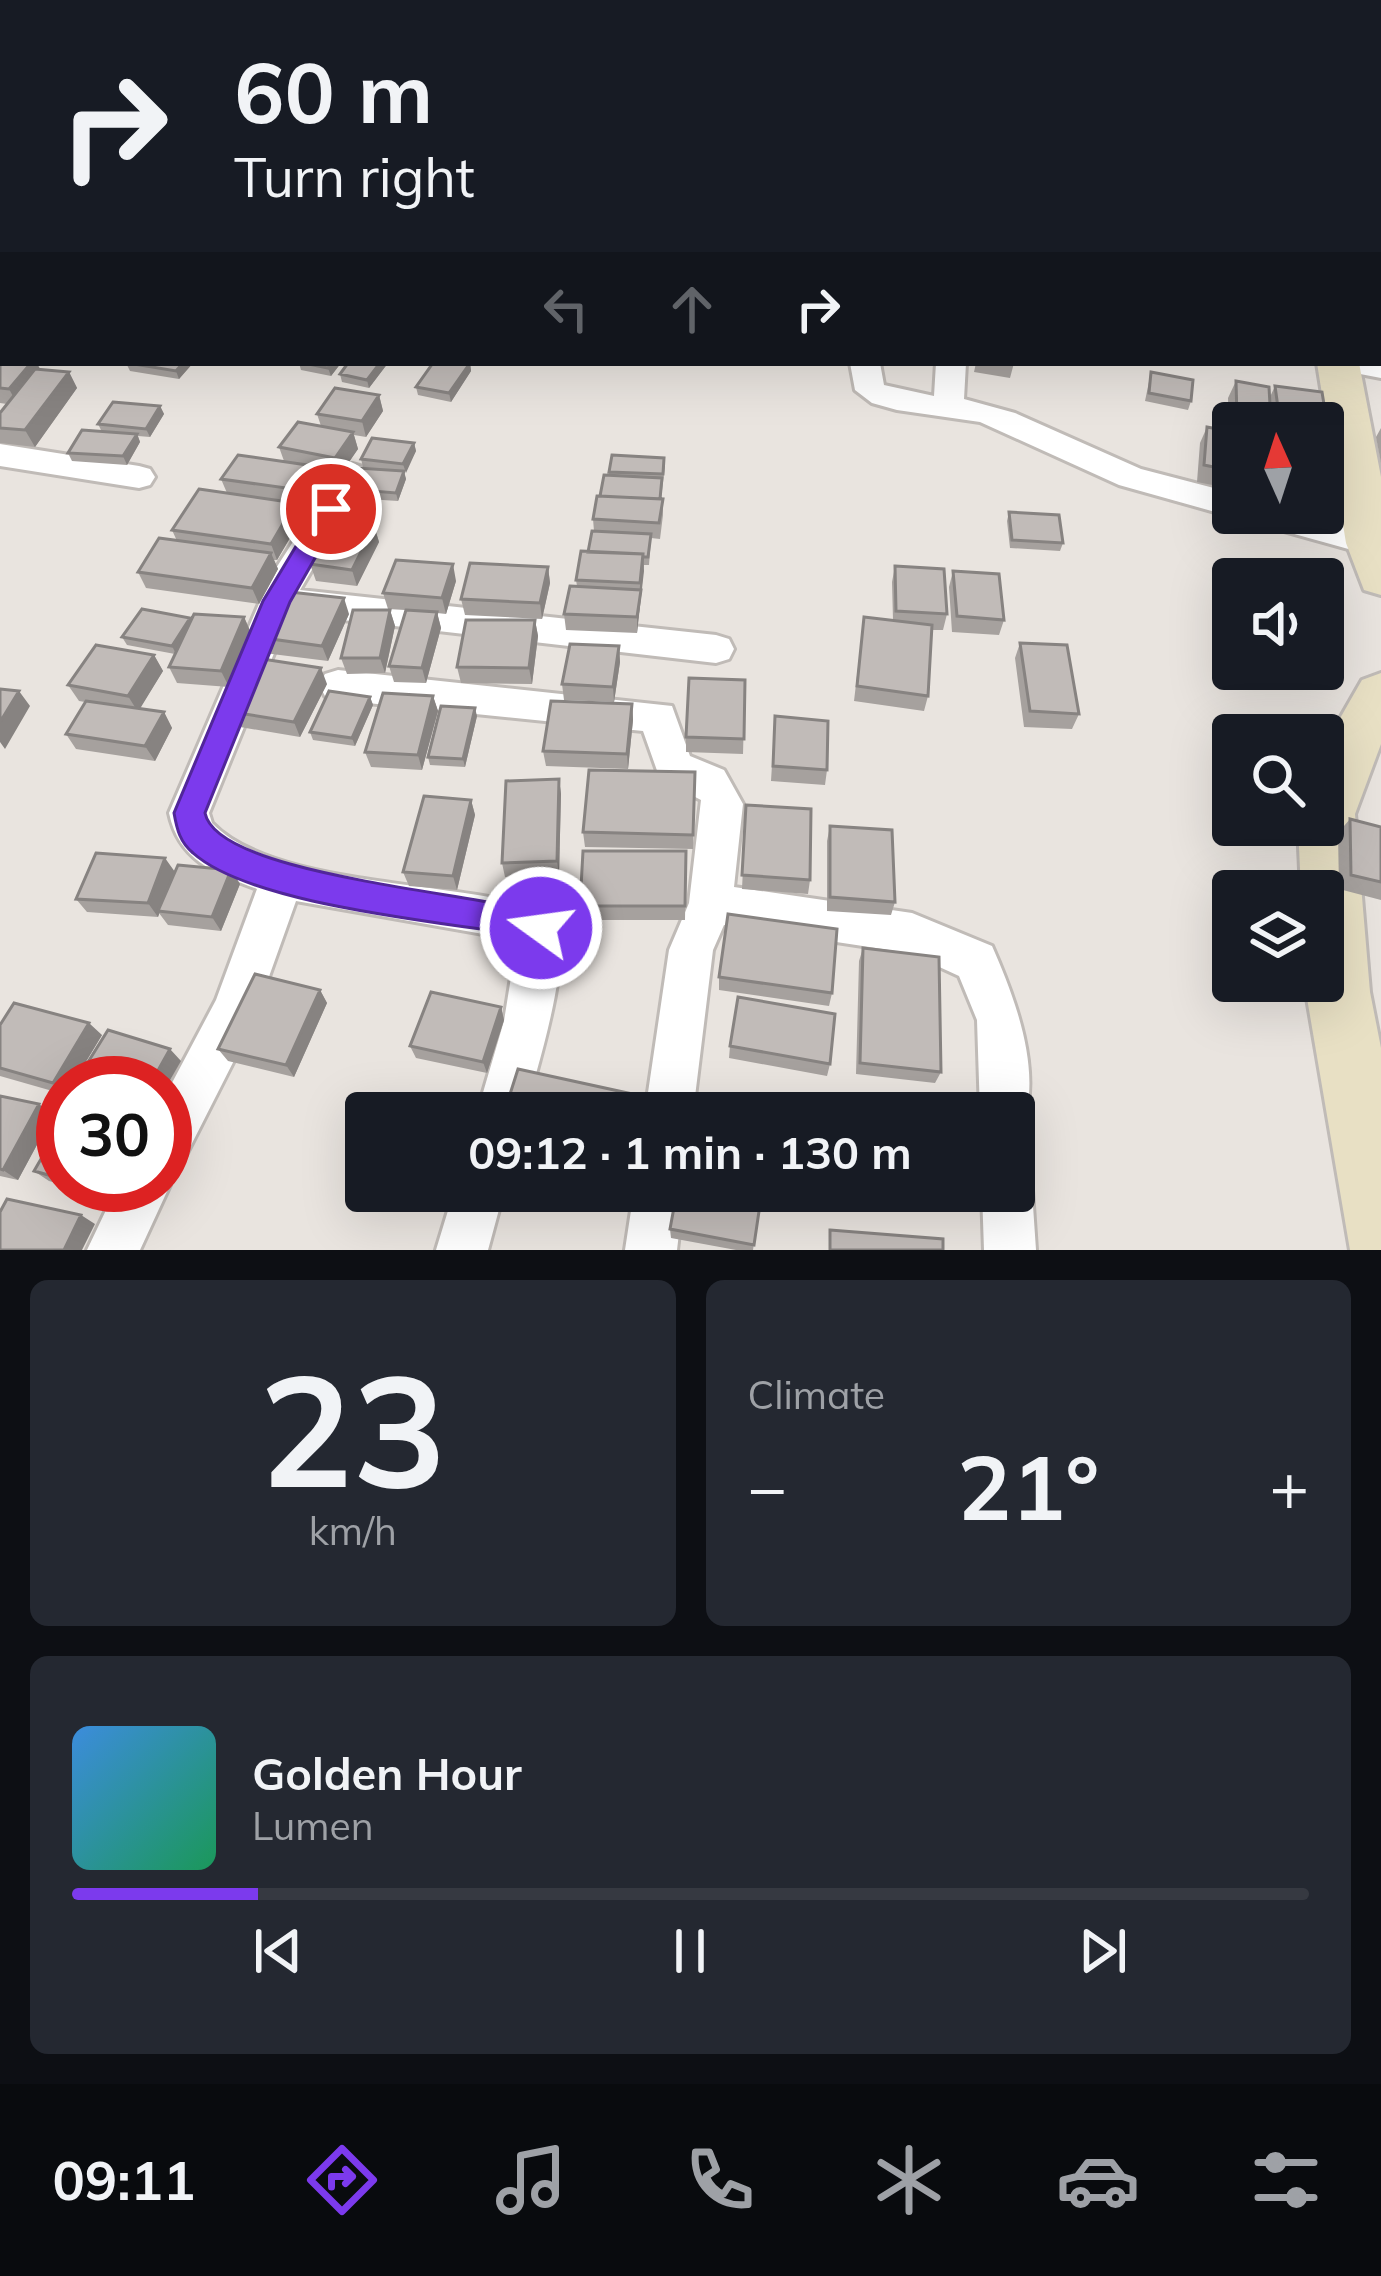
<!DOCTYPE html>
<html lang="en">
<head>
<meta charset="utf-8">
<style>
  body { margin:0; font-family:Mulish,sans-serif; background:#242831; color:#f1f3f6; height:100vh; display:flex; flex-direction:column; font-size:45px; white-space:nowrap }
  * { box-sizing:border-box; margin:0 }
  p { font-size:39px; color:#9ea1a6 }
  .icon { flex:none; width:66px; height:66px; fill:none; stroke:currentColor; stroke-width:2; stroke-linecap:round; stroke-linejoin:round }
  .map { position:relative; height:1250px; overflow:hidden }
  .side { display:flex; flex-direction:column; gap:30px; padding:30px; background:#0d0f14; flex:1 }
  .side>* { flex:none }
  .hud { position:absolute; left:0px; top:0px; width:1383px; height:366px; box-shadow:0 12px 48px #0002; background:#171b24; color:#f1f3f6; overflow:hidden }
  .needle { width:78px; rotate:357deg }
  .fabs { position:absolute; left:1212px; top:402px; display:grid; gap:24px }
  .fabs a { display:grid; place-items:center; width:132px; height:132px; border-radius:12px; background:#171b24; box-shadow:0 12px 48px #0002; font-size:60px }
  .speed { position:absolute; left:36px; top:1056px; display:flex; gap:24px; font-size:60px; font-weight:700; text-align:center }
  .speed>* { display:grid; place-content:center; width:156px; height:156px; border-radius:50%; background:#171b24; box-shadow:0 12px 48px #0002; line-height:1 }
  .speed .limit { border:18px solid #d22; background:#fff; color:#111 }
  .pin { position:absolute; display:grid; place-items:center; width:102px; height:102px; color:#fff; margin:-51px; border:6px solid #fff; border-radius:50%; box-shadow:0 3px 12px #0007 }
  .me { position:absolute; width:132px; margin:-66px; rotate:284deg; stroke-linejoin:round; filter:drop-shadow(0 0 9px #0008) }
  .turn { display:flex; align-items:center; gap:42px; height:252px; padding:0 36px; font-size:54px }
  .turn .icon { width:156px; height:156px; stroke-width:2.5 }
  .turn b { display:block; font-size:84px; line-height:102px }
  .lanes { display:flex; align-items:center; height:114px; padding:0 36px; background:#0003; justify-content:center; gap:60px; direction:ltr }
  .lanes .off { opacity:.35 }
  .big { font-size:90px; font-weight:700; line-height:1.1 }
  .side .widget { flex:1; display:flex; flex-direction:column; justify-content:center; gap:18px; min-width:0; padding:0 42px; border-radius:18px; background:#242831 }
  .side .dial { align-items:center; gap:0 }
  .dial b { font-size:156px; line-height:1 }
  .song { display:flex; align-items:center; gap:36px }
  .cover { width:144px; height:144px; border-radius:18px; background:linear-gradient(135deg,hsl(210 70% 55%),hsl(150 70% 35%)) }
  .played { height:12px; border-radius:6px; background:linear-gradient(90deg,#7c3aed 15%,#363941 15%) }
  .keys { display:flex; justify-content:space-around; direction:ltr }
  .heat { display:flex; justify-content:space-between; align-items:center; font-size:66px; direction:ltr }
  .side .tiles { flex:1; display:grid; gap:30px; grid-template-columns:1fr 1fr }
  .widget:last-child { grid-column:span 2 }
  .trip { position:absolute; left:345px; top:1092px; width:690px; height:120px; border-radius:12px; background:#171b24; box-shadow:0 12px 48px #0002; font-weight:700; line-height:120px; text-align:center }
  .tab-bar { display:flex; height:192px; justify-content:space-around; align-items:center; background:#090b0e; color:#9ea1a6 }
  .tab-bar .icon { width:84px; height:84px }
  .tab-bar .current { color:#7c3aed }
  .tab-bar b { font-size:54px; color:#f1f3f6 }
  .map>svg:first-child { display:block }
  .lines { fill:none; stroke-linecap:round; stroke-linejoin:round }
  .street-casing { stroke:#c0bbb7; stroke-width:6 }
  .secondary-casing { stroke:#c0bbb7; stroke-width:6 }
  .street { fill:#fff; fill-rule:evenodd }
  .secondary { fill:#e8e0c4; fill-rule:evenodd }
  .wall { fill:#a6a19e }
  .shaded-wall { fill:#878381 }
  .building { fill:#c1bbb8; stroke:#878381; stroke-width:3 }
  .route { fill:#7c3aed; stroke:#51269a; stroke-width:3 }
</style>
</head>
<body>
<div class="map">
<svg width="1381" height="1250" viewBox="0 0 1381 1250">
  <rect width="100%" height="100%" fill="#e9e4df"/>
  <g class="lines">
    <defs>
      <path id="street" d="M1091 0H1111V3H1091Z
        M1249 0H1286L1288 3H1251Z
        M1380 15H1381V27H1380Z
        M1380 60H1381V74H1380Z
        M3 77V92L0 93V78Z
        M0 113 3 114V128L0 127Z
        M1380 125H1381V139H1380Z
        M3 260V278L0 279V261Z
        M1381 360V378L1334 369 1329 363Z
        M850 363H880L884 385 934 396 936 363H966L964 399 1015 413 1141 469 1233 493V513H1245L1233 517 1119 485 980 422 897 410 872 403 855 390Z
        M0 444 139 466 150 469 155 477 150 485 139 488 0 466Z
        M352 464 363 467 368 475 300 590 716 635 729 639 734 649 729 659 716 663 290 614 209 813 212 823C276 890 466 879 556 914 574 953 537 1069 525 1113H477L504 1021 517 940 296 901 251 1027 182 1163 165 1171V1096L216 1000 257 889C215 873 179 861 169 813L271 576 341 467Z
        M1245 513C1298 513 1330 519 1381 534V552L1370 555 1262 525 1250 521Z
        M338 670 672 706 690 756 724 770 743 804 734 887 912 913 992 946C1015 998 1044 1074 1021 1130L1014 1133V1113H980L977 1020 959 976 909 953 724 925 713 950 693 1113H645L669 950 689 903 701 800 660 779 643 731 338 700 325 696 319 685 325 674Z
        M1014 1169 1025 1173 1032 1191 1036 1250H984L982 1191H1014Z
        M165 1173 170 1185 140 1250H87L118 1185H165Z
        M454 1191H504L488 1250H436Z
        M634 1191H684L677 1250H625Z"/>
      <path id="secondary" d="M1317 363H1359L1381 477V595L1364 590 1346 543Z
        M1381 673V744L1355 814 1370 992 1381 1048V1250H1350L1306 992 1305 981H1323V891H1301L1298 825H1323V748L1362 680Z"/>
    </defs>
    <use href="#street" class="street-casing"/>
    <use href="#secondary" class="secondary-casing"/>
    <use href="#street" class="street"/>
    <use href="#secondary" class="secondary"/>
  </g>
  <path class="wall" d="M693 0H722L721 3Z
    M1292 0H1318L1317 3H1291Z
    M3 181V252L0 251V220L2 219 0 218V182Z
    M0 355 40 369 69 372 77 388 35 447 0 443V413L7 404 0 403Z
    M126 363H193L179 379 130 371Z
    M299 363H341L331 376 301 370Z
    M348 363H388L369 388 342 382 340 374Z
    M470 363 471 371 451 402 418 395 416 387Z
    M976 363H1014L1010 378 974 372Z
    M1151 372 1191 401 1188 410 1145 401Z
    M1236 381 1269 387 1270 397 1275 386 1322 392 1328 429 1323 439V423H1233V489L1197 482 1200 443 1207 427 1229 431 1228 398Z
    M379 395 383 411 366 437 354 435 358 449 340 475 316 470 320 482 305 507 296 505 301 519 277 560H274L278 569 259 604 146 588 138 572 177 541 172 530 227 493 221 479 284 461 279 447 321 426 317 414Z
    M160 406 164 414 150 437 138 436 140 442 127 465 72 461 68 453 102 432 98 424Z
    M1381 428V463L1376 437Z
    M414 443 416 451 404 473 406 479 398 501 351 498 348 489 363 467 361 459Z
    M665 466 661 499H663V515L660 539 651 538 649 565H644L637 633 566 630 564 614 577 586 576 580 588 552 594 531 593 519 609 476V472Z
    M1009 512 1063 543 1060 551 1010 548 1007 521Z
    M374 526 379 542 357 586 316 581 310 564Z
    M895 566 947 614 943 630H932L928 696 924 711 854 701 864 617 893 620 892 582Z
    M548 567 550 583 542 619 465 615 461 599Z
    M953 571 1004 620 999 635 952 632 949 587Z
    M456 581 446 614 437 613 441 628 426 683 394 682 389 666 405 610 388 609 383 593Z
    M390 610 395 626 385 673 347 674 341 658Z
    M349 614 328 661 264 653 257 637Z
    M244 617 251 633 229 687 177 683 169 667 175 654 127 645 122 637 190 618 191 620Z
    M535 620 538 636 532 684 461 683 457 667Z
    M1020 643 1079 714 1072 729 1024 727 1015 658Z
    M619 646 620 662 614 702 564 700 562 684Z
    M154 655 163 671 139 709 164 712 172 728 155 761 76 749 66 734 85 702 79 701 68 685Z
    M745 680 743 754 686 752V737Z
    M327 684 300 737 234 726 226 711Z
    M433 696 438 711 422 770 371 767 365 752Z
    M370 697 373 705 355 746 313 740 310 732Z
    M632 704 633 720 628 769 546 766 543 751Z
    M477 716 465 767 430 765 428 757Z
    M775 716 827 770 825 785 771 781Z
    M695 772 693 849 585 847 583 832Z
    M559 779 561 794 559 875 505 877 502 863Z
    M471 800 475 815 457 890 409 886 403 872Z
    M746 805 810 880 808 894 742 889Z
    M1350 819 1381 827V900L1339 889 1338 833Z
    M830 826 895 902 891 915 827 911V841Z
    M686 851 685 920H582L580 906Z
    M231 870 240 884 221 931 168 925 159 913 158 917 87 912 76 899 175 872Z
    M863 948 941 1072 935 1083 856 1074 859 961Z
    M719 977 832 993 829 1006 719 990Z
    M320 990 327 1003 294 1077 228 1061 218 1049Z
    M501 1007 504 1020 487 1073 416 1058 410 1046Z
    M0 1025 102 1035 73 1083H63V1094L0 1076Z
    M730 1046 830 1064 827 1076 729 1058Z
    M0 1096 53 1115 18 1180 0 1176Z
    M63 1121V1185L49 1181 34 1171Z
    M64 1185H117L110 1197Z
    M762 1191 753 1250H736L671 1238 670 1229Z"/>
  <path class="shaded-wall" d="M31 363H37L43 375 18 405 9 389Z
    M183 363H193L179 379 176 371Z
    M332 363H341L331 376 328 368Z
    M380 363H388L369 388 367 380Z
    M470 363 471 371 451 402 449 393Z
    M69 372 77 388 35 447 25 430Z
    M379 395 383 411 366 437 362 421Z
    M160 406 164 414 150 437 146 429Z
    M353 432 358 449 340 475 335 458Z
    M137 434 140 442 127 465 123 456Z
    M414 443 416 451 406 473 403 464Z
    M314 466 320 482 305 507 300 490Z
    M404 471 406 479 398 501 396 493Z
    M295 503 301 519 277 560 271 544Z
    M374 526 379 542 357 586 352 570Z
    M271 553 278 569 259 604 252 588Z
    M643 554 644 571 637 633V617Z
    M453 564 456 581 446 614 442 598Z
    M548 567 550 583 542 619 540 603Z
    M344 598 349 614 328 661 322 646Z
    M390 610 395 626 385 673 380 658Z
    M437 612 441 628 426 683 422 668Z
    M244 617 251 633 229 687 221 671Z
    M190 618 194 626 176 654 172 646Z
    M535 620 538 636 532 684 529 668Z
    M619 646 620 662 614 702 613 687Z
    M154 655 163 671 138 712 128 696Z
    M321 668 327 684 300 737 294 722Z
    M19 691 30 706 5 749 0 742V722Z
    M433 696 438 711 422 770 418 755Z
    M370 697 373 705 355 746 352 738Z
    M632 704 633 720 628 769 627 754Z
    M475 708 477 716 465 767 463 759Z
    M164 712 172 728 155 761 145 746Z
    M559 779 561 794 559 875 557 861Z
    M471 800 475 815 457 890 453 876Z
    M165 858 175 872 158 917 148 903Z
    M231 870 240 884 221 931 212 917Z
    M320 990 327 1003 294 1077 286 1065Z
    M501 1007 504 1020 487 1073 483 1062Z
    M89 1023 102 1035 73 1083H63V1092L53 1083Z
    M170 1049 181 1061 165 1089V1083H151Z
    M39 1104 53 1115 18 1180 3 1170Z
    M99 1185H117L110 1197 97 1188Z
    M81 1215 95 1224 82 1250H64Z"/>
  <path class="building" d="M229 0H255L251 3H225Z
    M262 0H287L283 3H258Z
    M828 0H858L857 3H826Z
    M923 0H949L948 3H923Z
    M1059 0H1063L1097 3H1058Z
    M1196 0H1255L1258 1 1257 3H1195Z
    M3 181V205L0 204V182Z
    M3 219V244H0V220Z
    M2 320H3V341H0Z
    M0 355 3 356V363H31L9 389 0 388Z
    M128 363H183L176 371Z
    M304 363H332L328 368Z
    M348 363H380L367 380 340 374Z
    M433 363H470L449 393 416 387Z
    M35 369 69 372 25 430 0 428V413Z
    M1151 372 1193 380 1191 401 1149 393Z
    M1236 381 1269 387 1271 423 1237 418Z
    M1275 386 1322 392 1328 429 1323 428V423L1280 422Z
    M335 388 379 395 362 421 317 414Z
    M113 402 160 406 146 429 98 424Z
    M298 422 353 432 335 458 279 447Z
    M1207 427 1233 432V471L1204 465Z
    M82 430 137 434 123 456 68 453Z
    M372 438 414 443 403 464 361 459Z
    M238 455 314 466 300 490 221 479Z
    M612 455 664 458 663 474 609 472Z
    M357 468 404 471 396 493 348 489Z
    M604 475 662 478 660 499 600 496Z
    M199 489 295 503 271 544 172 530Z
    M597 496 663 499 659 523 593 519Z
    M1009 512 1059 515 1063 543 1012 540Z
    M333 521 374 526 352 570 310 564Z
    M592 531 651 534 648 557H643V554L588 552Z
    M159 538 271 553 252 588 138 572Z
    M581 551 643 554 640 583 576 580Z
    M396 560 453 564 442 598 383 593Z
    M470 563 548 567 540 603 461 599Z
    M895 566 944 569 947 614 896 611Z
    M953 571 999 574 1004 620 957 616Z
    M570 586 641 590 637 617 564 614Z
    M281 591 344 598 322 646 257 637Z
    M142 609 190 618 172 646 122 637Z
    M353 610H390L380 658H341Z
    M406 610 437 612 422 668 389 666Z
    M194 614 244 617 221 671 169 667Z
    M864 617 932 625 928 696 857 686Z
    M466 620H535L529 668 457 667Z
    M1020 643 1067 645 1079 714 1030 711Z
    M570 644 619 646 613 687 562 684Z
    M96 645 154 655 128 696 68 685Z
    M256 658 321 668 294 722 226 711Z
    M689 678 745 680 744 739 686 737Z
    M0 689 19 691 0 722Z
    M329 691 370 697 352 738 310 732Z
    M383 693 433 696 418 755 365 752Z
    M86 701 164 712 145 746 66 734Z
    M551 701 632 704 627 754 543 751Z
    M441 706 475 708 463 759 428 757Z
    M775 716 828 721 827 770 773 766Z
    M589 770 695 772 693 835 583 832Z
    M559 779 557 861 502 863 506 781Z
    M424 796 471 800 453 876 403 872Z
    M746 805 811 809 810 880 742 875Z
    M1350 819 1381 827V882L1351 875Z
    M830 826 892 830 895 902 830 897Z
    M583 851H686L685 906H580Z
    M96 853 165 858 148 903 76 899Z
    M178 865 231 870 212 917 158 911Z
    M728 914 837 929 832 993 719 977Z
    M863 948 939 957 941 1072 860 1063Z
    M255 974 320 990 286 1065 218 1049Z
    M431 992 501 1007 483 1062 410 1046Z
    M738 997 835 1014 830 1064 730 1046Z
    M14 1003 89 1023 53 1083 0 1068V1025Z
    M108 1030 170 1049 151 1083H75Z
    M518 1069 646 1097 643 1113H504Z
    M0 1096 39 1104 3 1170 0 1169Z
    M63 1121V1179L34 1171Z
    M677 1191H762L754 1245 670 1229Z
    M7 1199 81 1215 64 1250H0V1212Z
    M830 1230 943 1239V1250H830Z"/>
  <path class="route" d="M331 500 343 509 290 602 205 813C218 877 488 893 553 917L557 928 553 939 541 944 513 934C434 921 250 904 193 853 180 842 177 830 174 813L263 601 322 503Z"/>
</svg>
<div class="fabs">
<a><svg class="needle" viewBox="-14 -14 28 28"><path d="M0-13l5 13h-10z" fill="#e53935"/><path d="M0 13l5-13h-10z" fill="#9ea1a6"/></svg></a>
<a><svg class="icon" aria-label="sound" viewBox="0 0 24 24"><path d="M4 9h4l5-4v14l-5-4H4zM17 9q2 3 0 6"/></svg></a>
<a><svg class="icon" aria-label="search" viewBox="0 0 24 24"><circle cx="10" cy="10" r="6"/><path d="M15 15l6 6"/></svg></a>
<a><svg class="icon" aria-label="layers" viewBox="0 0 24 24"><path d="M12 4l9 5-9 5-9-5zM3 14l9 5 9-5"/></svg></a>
</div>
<div class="speed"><div class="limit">30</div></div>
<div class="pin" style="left:331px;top:509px;background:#d93025"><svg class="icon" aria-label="arrive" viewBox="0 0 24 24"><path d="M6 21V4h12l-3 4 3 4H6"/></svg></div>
<svg class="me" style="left:541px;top:928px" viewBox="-20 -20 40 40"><circle r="17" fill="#7c3aed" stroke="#fff" stroke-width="3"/><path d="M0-11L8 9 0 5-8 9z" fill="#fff"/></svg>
<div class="trip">09:12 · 1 min · 130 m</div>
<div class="hud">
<div class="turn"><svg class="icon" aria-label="right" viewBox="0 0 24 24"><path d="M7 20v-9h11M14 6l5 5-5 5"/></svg><div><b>60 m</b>Turn right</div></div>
<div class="lanes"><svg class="icon off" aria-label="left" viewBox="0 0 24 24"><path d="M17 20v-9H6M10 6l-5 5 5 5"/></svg><svg class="icon off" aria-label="ahead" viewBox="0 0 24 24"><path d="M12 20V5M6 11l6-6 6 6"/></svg><svg class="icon" aria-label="right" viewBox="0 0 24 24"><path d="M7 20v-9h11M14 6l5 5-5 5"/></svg></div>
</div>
</div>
<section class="side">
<div class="tiles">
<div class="widget dial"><b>23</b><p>km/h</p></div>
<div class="widget"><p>Climate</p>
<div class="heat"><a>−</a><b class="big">21°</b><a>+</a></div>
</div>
<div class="widget">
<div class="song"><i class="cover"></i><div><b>Golden Hour</b><p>Lumen</p></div></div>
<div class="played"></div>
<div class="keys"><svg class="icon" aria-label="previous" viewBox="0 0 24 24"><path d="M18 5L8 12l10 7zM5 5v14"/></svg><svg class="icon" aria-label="pause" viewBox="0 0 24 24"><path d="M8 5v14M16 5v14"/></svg><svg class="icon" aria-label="next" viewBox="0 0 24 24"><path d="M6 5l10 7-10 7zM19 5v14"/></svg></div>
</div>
</div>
</section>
<nav class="tab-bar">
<b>09:11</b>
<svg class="icon current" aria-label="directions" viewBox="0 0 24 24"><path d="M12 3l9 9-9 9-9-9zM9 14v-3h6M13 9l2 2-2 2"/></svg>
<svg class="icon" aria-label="music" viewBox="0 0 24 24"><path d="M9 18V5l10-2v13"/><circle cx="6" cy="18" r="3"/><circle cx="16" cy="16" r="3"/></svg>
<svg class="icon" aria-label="phone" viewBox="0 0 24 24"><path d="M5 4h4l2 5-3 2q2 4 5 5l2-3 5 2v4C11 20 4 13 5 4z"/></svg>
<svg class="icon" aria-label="climate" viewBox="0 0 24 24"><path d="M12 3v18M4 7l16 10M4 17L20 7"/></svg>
<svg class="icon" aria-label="car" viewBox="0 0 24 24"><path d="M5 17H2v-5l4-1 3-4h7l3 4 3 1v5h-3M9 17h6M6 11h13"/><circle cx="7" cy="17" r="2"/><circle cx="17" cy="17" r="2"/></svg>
<svg class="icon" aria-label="filters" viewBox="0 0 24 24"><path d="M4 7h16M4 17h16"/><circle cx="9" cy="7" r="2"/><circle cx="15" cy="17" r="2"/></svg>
</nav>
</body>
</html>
